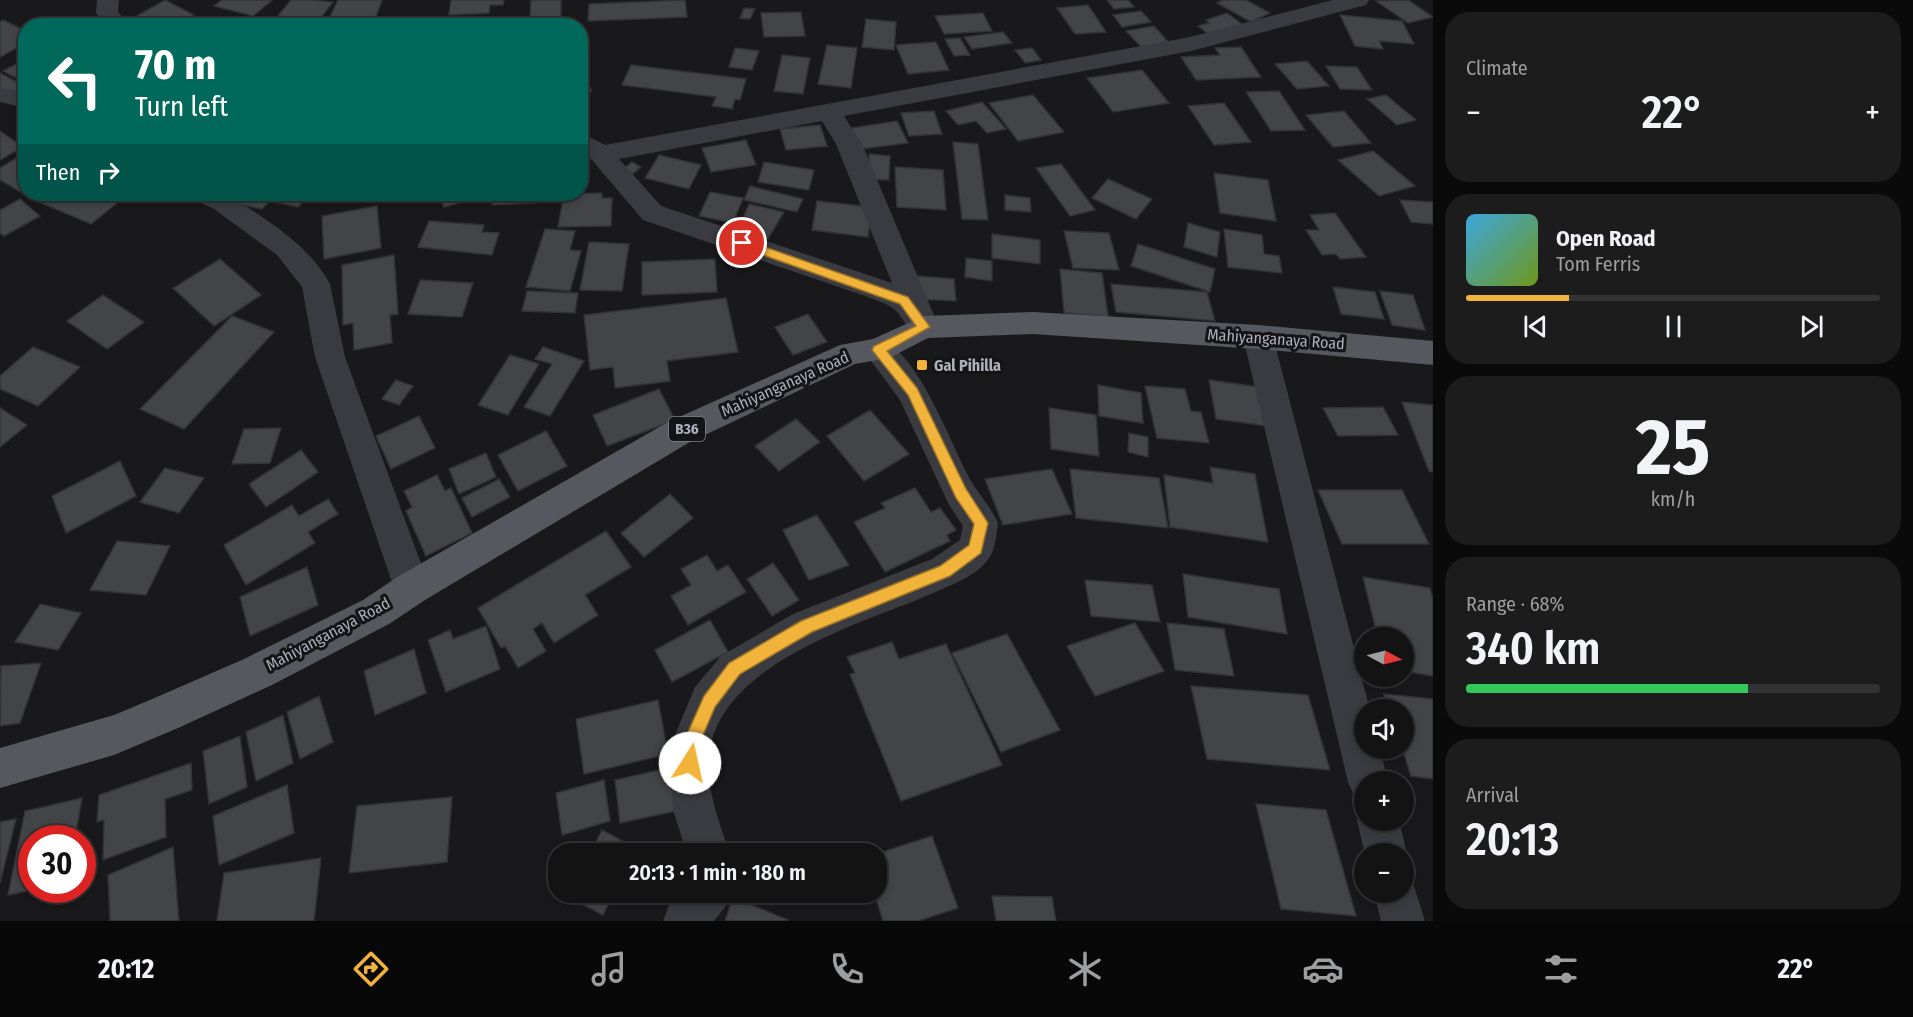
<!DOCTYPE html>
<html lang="en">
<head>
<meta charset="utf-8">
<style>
  body { margin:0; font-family:"Fira Sans Condensed",sans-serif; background:#1c1c1d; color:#f1f3f6; height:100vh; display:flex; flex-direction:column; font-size:22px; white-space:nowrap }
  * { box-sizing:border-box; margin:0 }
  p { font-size:20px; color:#9d9ea0 }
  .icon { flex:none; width:33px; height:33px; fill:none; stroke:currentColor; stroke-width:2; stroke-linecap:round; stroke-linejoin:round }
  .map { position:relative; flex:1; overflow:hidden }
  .sheet { display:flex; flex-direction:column; gap:12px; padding:12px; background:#0a0a0b; width:480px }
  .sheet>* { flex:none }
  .banner { position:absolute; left:18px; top:18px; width:570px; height:183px; border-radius:24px; box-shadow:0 3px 9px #0003,0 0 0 2px #323234; background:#00695c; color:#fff; overflow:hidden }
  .needle { width:39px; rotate:97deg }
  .buttons { position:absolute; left:1354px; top:627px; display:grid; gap:12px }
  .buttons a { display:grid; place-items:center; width:60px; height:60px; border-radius:50%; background:#131314; box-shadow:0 3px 9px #0003,0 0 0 2px #323234; font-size:30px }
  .speed { position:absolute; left:18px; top:825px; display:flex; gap:12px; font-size:30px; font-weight:700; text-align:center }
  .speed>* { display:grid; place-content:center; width:78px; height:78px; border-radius:50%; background:#131314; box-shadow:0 3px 9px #0003,0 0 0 2px #323234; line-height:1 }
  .speed .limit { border:9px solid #d22; background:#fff; color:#111 }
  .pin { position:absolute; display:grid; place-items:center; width:51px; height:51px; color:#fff; margin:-26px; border:3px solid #fff; border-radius:50%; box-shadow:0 2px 6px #0007 }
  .me { position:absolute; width:66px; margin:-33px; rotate:10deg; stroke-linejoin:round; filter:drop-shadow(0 0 4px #0008) }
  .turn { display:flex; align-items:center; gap:21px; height:126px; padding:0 18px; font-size:27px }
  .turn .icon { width:78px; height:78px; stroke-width:2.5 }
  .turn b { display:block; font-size:42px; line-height:51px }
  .then { display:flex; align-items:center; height:57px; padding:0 18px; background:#0003; gap:12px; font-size:22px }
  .big { font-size:45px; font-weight:600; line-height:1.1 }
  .sheet .tile { flex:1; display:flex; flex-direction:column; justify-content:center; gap:9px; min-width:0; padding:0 21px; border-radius:24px; background:#1c1c1d }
  .sheet .dial { align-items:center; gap:0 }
  .dial b { font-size:78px; line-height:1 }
  .song { display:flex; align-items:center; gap:18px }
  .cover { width:72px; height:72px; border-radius:9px; background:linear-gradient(135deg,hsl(200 70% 55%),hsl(80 70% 35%)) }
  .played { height:6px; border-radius:3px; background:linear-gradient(90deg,#f2b33b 25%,#323234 25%) }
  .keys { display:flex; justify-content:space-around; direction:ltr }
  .heat { display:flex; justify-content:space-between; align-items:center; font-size:33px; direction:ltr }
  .charge { height:9px; border-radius:4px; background:linear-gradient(90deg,#34c759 68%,#323234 0) }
  .trip { position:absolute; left:548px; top:843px; width:339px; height:60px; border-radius:24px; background:#131314; box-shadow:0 3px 9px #0003,0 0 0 2px #323234; font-weight:600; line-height:60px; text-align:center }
  .tab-bar { display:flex; height:96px; justify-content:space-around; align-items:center; background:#080808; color:#9d9ea0 }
  .tab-bar .icon { width:42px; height:42px }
  .tab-bar .active { color:#f2b33b }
  .tab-bar b { font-size:27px; color:#f1f3f6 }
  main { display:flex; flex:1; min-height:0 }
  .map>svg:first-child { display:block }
  .building { fill:#434448; stroke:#333337; stroke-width:1.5 }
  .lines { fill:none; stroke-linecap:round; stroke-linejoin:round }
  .minor { fill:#3a3b40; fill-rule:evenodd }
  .primary { fill:#56585f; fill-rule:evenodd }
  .route { fill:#f2b33b; stroke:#9d7426; stroke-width:1.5 }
  .poi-dot { fill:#f2b33b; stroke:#141416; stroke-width:2 }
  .labels { text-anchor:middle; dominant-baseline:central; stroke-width:6; stroke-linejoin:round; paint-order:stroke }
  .shield { fill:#141416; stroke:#7e818a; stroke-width:1.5 }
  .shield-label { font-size:15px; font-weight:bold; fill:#acb0bb }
  .street-label { font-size:16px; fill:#acb0bb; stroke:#141416 }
  .poi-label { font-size:16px; font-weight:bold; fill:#acb0bb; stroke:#141416; text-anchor:start }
</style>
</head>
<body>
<main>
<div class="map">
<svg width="1433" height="921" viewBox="0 0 1433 921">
  <rect width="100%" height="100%" fill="#19191b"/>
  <path class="building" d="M165 0 194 15 176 26 152 25 135 17Z
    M222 0H272L253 16 214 6Z
    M291 0H312L333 2 319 20 278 16Z
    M338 0H382L374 22 328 21Z
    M451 0H504L503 5H490L489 13 449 15Z
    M531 0H561V17L530 19Z
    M685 0 687 17 588 21 589 4Z
    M1107 0H1128L1134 7 1114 9Z
    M1223 0H1246L1270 13 1251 22 1217 3Z
    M1408 0 1433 17 1408 23 1376 1Z
    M1088 5 1106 32 1075 34 1057 8Z
    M744 8 755 9 750 19 740 18Z
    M1141 11 1151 22 1122 27 1113 15Z
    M801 12 805 36 764 37 761 13Z
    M983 13 992 31 944 34 935 16Z
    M1227 13 1243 25 1211 36 1198 26 1209 23 1206 20Z
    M1340 15 1402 21 1414 44 1379 41 1383 49 1355 46Z
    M866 19 896 22 894 50 862 47Z
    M3 20 26 31V43L0 57V22Z
    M205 20 227 25 230 26H197Z
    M1154 26 1169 43 1142 48 1126 31Z
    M1003 32 1012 43 972 49 964 37Z
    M960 38 970 55 954 56 945 39Z
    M936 42 949 70 908 74 896 45Z
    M827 45 857 48 851 88 818 84Z
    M1241 47 1261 77 1196 80 1181 57 1220 55 1215 48Z
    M735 48 759 51 752 70 729 67Z
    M1032 48 1041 60 1025 63 1015 50Z
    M782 55 810 58 803 94 774 91Z
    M26 59V80L22 81 3 71Z
    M1307 61 1329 86 1297 89 1275 64Z
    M631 65 746 79 740 100 735 99 732 109 712 106 716 97 622 85Z
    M1326 66 1357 67 1372 90 1340 89Z
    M1142 70 1169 103 1113 112 1087 78Z
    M0 73 26 87V88L8 98 0 93Z
    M1279 91 1305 130 1271 131 1246 92Z
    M1033 95 1064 132 1018 141 989 103Z
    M1386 95 1416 120 1397 125 1367 99Z
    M982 102 1006 129 987 133 976 121 958 125 946 111Z
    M1224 103 1251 142 1214 145 1188 106Z
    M934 111 942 134 909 136 901 113Z
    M1344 111 1371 143 1333 147 1306 115Z
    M897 121 908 143 861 149 851 128Z
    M820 125 827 146 786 150 780 129Z
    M0 131 23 147 0 160Z
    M746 140 756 165 711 172 702 148Z
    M953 142 978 144 988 220 962 219Z
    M1373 151 1415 186 1379 196 1338 160Z
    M23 154 26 156 24 194 0 180V168Z
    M869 154 890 156 889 180 869 179Z
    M659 155 701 165 689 189 645 178Z
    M632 162 641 167 630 176 621 171Z
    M764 162 814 170 809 190 758 182Z
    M1061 164 1095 210 1070 216 1036 168Z
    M895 167 943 170 946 210 897 207Z
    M1214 173 1268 180 1276 221 1220 213Z
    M1108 179 1152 199 1136 219 1092 198Z
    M750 186 803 199 797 212 744 200Z
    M710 192 743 198 733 223 699 216Z
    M602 193V198H612L611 226 558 227 564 194Z
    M51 194H122L127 195 91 224 39 202Z
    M238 194H310L298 207 270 201 262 209 234 203 241 195Z
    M349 194H376L351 200Z
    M439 194H487L488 195 444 207Z
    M493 194H552L551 202 492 205Z
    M1005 195 1030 198 1031 212 1005 210Z
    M20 199 40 216 4 236 0 233V210Z
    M1400 200 1433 202V224L1411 222Z
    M817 201 872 207 868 237 812 230Z
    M749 204 784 212 768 239 748 234 755 221 743 218Z
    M377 206 381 248 324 259 322 216Z
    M1335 213 1366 257 1340 259 1336 254 1322 255 1306 230H1319L1310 215Z
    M429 221 484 225 482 232 499 233 492 255 418 247Z
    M1188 223 1220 232 1217 257 1184 247Z
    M545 229 575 231 570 250 581 251 570 291 526 287Z
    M1224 229 1262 235 1264 254 1279 256 1282 273 1228 267Z
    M1064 231 1109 233 1119 270 1073 268Z
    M992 234 1040 240V264L992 258Z
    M589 242 629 244 622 291 580 290Z
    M1138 244 1215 269 1210 292 1131 266Z
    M394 255 398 314 390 315 392 343 354 350 353 323 343 325 342 265Z
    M966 258 992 261V281L965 277Z
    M220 259 261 295 214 326 173 288Z
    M715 259 717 292 642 295V262Z
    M1060 269 1102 273 1108 317 1064 313Z
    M917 276 954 279 956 301 918 299Z
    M420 280 473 283 462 317 408 314Z
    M1111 284 1207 292 1215 321 1116 312Z
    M1333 287 1375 292 1384 319 1341 314Z
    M527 291 578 293 575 313 522 311Z
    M1380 291 1413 295 1425 330 1392 325Z
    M103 295 144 322 107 349 67 321Z
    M726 298 738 352 667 361 670 381 615 388 613 367 590 370 584 315Z
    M808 314 827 342 793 355 775 327Z
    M232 316 274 332 184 429 140 409Z
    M33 347 80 367 38 406 0 389V376Z
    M543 347 584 361 550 416 524 407 552 364 535 359Z
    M510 355 539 364 508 415 478 405Z
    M396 380 413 386 399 405 382 399Z
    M1209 380 1259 387 1268 426 1216 419Z
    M1098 385 1141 393 1143 423 1099 416Z
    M1145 386 1185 389 1191 411 1201 412 1209 443 1157 438Z
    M659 389 675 420 607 446 593 415Z
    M1402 402 1433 405V472L1429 471Z
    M1383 407 1398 435 1338 436 1323 408Z
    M0 408 27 425 0 447Z
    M1049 408 1096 415 1099 456 1051 449Z
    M870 410 909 454 864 481 827 436Z
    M419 416 435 448 391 469 376 436Z
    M796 419 820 442 779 471 755 446Z
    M281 428 270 463 232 464 244 429Z
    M546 431 567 466 518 491 498 455Z
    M1129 433 1148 437V457L1128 452Z
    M301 450 318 472 266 507 249 484Z
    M486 453 496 477 459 494 449 469Z
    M120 461 136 496 66 533 52 496Z
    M1210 467 1255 474 1268 542 1170 527 1164 475 1213 483Z
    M165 468 204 478 179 513 140 502Z
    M1052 469 1072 514 1003 525 985 479Z
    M1070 469 1159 478 1168 528 1076 518Z
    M437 475 445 491 451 488 472 533 426 556 406 511 412 507 404 491Z
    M499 479 510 497 472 517 462 498Z
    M915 488 931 512 940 508 956 530 947 535 950 541 885 572 854 522 885 508 881 503Z
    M1318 490H1402L1429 544H1342Z
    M670 494 693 518 644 557 621 533Z
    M328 499 338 514 308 532 315 543 246 585 224 545 292 505 299 516Z
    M817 515 849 565 809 580 783 530Z
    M606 531 631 567 585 595 598 615 554 643 542 623 533 629 546 651 518 668 505 646 501 648 478 608Z
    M117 541 170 546 146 595 90 590Z
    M707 555 717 571 728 565 746 592 688 625 671 596 691 585 681 569Z
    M773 563 799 600 772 616 747 579Z
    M307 567 318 605 250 636 240 597Z
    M1183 574 1279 589 1287 634 1188 617Z
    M1363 577 1430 588 1433 599V676L1404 671V638H1378Z
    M1085 580 1152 585 1160 622 1091 616Z
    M40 604 81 613 58 650 15 642Z
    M710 620 728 652 672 682 655 650Z
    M1135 623 1164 671 1095 696 1067 646Z
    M1167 623 1224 629 1234 676 1175 670Z
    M486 626 500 669 446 692 428 640 450 630 453 639Z
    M1007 634 1060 730 1001 752 952 653Z
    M892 642 899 659 946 644 1002 765 901 801 850 674 855 673 847 657Z
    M414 649 426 693 375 715 364 671Z
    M41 663 20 723 0 726 1 666Z
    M1191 686 1308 695 1330 770 1207 759Z
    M1384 694 1433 699V779L1411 776 1402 748 1404 710H1389Z
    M319 696 333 742 300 759 287 712Z
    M658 700 668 754 584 774 576 719Z
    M283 715 293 763 256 781 246 732Z
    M240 736 247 787 209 804 203 751Z
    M191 763 192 790 165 799 166 837 103 860 104 820 97 822 99 795Z
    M669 768 676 811 620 823 615 780Z
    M604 780 610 821 562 835 556 793Z
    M287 785 294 833 219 865 213 816Z
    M452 797 447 862 349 873 357 806Z
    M82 798 75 838H32L33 890 8 895 25 811Z
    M1256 804 1326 810 1356 916 1281 909Z
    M16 819 0 883V822Z
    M602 830 634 847 631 854H590Z
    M932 836 958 908 918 921H883L874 892 876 854Z
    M173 847 179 921H110L108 875Z
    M321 858 314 921H217L224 873Z
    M572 892H614L603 915 570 898Z
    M992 896 1052 897 1056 921H996Z
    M733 897 788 920V921H725Z"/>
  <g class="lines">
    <path class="minor" d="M97 0H119L118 12 130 26H106L96 13Z
      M1333 0H1369L1366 5 1191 51 844 116 862 144 939 327 934 335C908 344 910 323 894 309 888 304 876 300 868 297L643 220 592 160 580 152V132L605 145 1190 37ZM822 121 836 144 892 283 661 206 619 159Z
      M580 79 588 81 592 91 588 96 580 98Z
      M0 88 26 93V108L0 102Z
      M191 194H226L232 197C269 222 308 244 330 284L345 357 430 588 425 600 412 605 399 600 394 588 315 357 302 287 277 255 214 209 195 200Z
      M1258 325 1269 329 1273 337 1370 710H1365V748H1380L1388 782H1365V801L1354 796 1348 782 1243 337 1247 329Z
      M878 338C920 352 951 447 973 484 981 497 992 509 998 523 996 535 996 548 989 558 978 577 939 590 919 599 850 627 728 664 710 747 703 781 719 821 730 854H687L674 813 670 780V747L695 687 721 656 793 614 932 559 960 540 963 526 949 505 900 400 863 350 867 342Z
      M1365 804V820H1399L1407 854 1404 862V854L1365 855 1357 820Z
      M1404 873 1411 877 1425 921H1381L1374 892H1404Z
      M681 892H732L725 907 714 921H663L669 905Z"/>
    <path class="primary" d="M1033 312 1258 325 1433 341V365L1258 349 1033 334 928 338 889 358 855 364 690 442 425 600 389 624 272 685 178 728 114 755 0 788V748L114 715 150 700 244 659 363 600 399 576 668 422 840 345 873 339 924 316Z"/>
  </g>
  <path class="route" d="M742 239 908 297 930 327 887 351 917 388 966 489 988 523 981 553 950 576 812 632 740 674 715 707 698 747 696 769 690 772 684 769 682 747 684 741 704 696 729 663 801 621 940 566 969 545 974 524 956 498 908 395 872 350 874 346 916 326 900 304 738 246V241Z"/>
  <rect class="poi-dot" x="916" y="359" width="12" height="12" rx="3"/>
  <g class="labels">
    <rect class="shield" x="669" y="417" width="36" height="24" rx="4.5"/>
    <g class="shield-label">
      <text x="687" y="429">B36</text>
    </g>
    <g class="street-label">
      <text transform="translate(1276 339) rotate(4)">Mahiyanganaya Road</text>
      <text transform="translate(785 384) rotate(-24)">Mahiyanganaya Road</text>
      <text transform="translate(328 634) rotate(-28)">Mahiyanganaya Road</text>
    </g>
    <g class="poi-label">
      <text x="934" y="365">Gal Pihilla</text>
    </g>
  </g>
</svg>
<div class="buttons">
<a><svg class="needle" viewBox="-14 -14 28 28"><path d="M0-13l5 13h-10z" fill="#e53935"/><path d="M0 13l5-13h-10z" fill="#9d9ea0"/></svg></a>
<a><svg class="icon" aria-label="sound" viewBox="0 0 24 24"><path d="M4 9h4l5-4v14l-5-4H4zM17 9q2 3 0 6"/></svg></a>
<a>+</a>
<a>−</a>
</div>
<div class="speed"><div class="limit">30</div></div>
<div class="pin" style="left:742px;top:243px;background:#d93025"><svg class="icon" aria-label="arrive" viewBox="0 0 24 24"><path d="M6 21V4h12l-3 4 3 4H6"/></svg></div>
<svg class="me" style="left:690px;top:763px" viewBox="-20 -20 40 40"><circle r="19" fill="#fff"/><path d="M0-13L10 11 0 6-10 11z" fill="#f2b33b"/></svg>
<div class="trip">20:13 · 1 min · 180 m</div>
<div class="banner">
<div class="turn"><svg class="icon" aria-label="left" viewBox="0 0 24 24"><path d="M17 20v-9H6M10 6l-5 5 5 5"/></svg><div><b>70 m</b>Turn left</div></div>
<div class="then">Then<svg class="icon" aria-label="right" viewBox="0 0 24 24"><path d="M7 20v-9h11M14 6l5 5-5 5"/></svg></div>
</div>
</div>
<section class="sheet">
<div class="tile"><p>Climate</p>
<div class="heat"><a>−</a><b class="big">22°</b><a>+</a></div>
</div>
<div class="tile">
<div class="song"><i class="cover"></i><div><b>Open Road</b><p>Tom Ferris</p></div></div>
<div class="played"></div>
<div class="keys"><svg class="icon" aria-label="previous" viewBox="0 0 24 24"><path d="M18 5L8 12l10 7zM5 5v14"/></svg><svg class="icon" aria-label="pause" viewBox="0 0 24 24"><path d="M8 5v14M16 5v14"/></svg><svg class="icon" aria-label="next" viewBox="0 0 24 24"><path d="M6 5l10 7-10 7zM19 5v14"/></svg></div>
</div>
<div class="tile dial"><b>25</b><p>km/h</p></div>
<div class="tile"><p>Range · 68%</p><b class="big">340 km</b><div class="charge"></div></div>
<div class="tile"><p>Arrival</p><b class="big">20:13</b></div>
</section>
</main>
<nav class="tab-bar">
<b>20:12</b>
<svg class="icon active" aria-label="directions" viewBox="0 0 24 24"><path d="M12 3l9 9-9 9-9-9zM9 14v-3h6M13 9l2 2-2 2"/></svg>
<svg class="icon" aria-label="music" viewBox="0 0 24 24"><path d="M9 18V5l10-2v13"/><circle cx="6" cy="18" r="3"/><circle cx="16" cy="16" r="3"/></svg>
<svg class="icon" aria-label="phone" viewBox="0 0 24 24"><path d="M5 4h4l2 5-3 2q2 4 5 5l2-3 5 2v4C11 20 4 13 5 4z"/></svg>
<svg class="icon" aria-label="climate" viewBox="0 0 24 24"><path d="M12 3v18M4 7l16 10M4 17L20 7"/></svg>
<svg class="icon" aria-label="car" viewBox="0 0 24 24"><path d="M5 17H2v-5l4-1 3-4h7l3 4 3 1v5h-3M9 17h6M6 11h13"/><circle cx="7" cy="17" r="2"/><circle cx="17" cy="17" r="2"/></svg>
<svg class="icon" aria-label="filters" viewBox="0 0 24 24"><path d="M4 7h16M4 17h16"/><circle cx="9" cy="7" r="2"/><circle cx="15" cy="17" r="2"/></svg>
<b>22°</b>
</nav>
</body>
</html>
